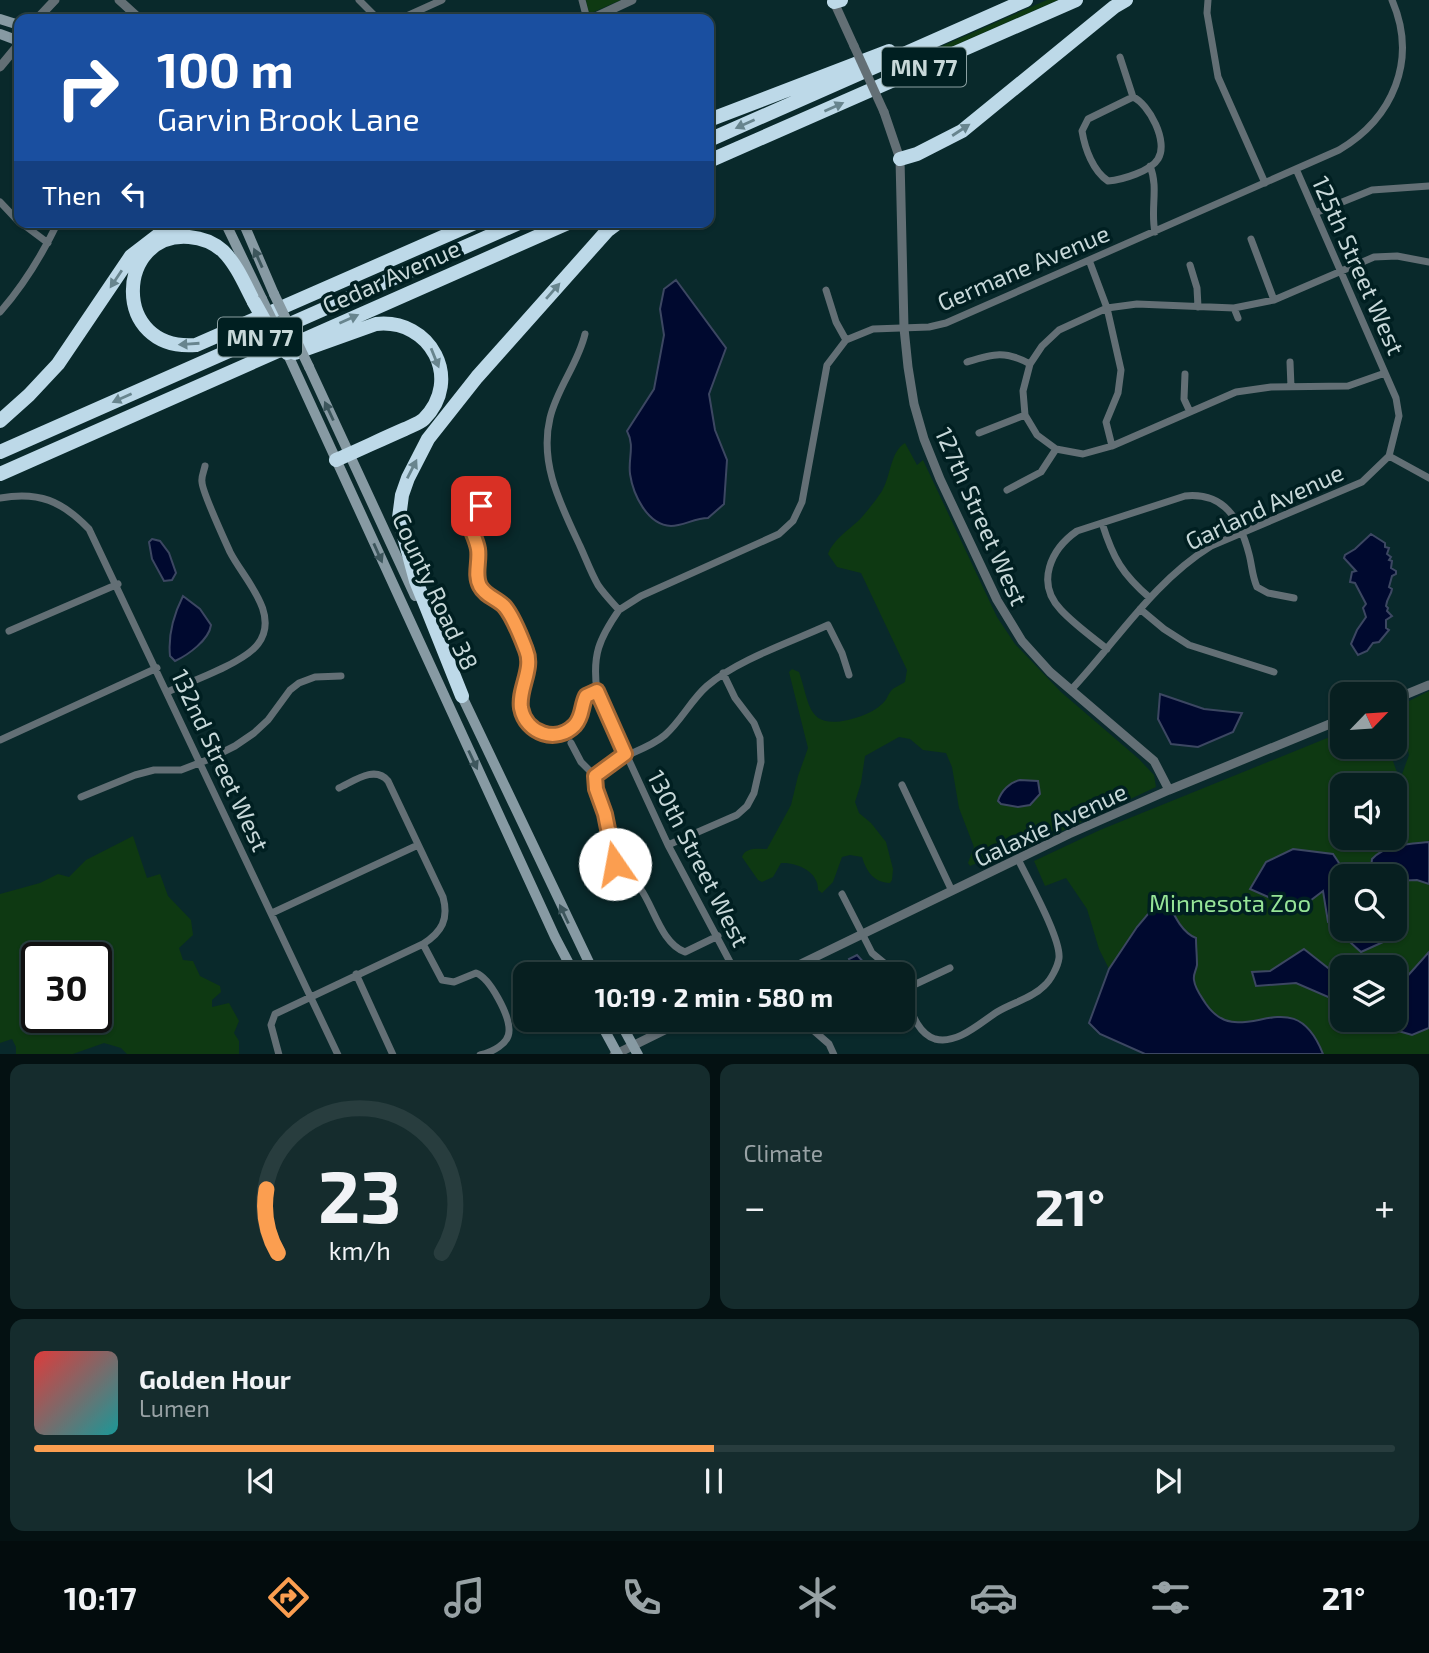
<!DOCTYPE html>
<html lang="en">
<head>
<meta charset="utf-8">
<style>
  body { margin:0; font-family:"Exo 2",sans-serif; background:#152c2d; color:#f1f3f6; height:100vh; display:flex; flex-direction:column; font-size:26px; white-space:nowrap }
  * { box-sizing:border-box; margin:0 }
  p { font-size:23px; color:#98a2a5 }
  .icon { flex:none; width:38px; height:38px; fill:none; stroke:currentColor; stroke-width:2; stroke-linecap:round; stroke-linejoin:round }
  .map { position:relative; height:1054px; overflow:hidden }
  .details { display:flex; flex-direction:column; gap:10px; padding:10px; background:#041112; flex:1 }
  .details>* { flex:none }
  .banner { position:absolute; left:14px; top:14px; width:700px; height:214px; border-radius:14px; box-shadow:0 2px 5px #0004,0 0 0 2px #283d3e; background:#1a4fa0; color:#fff; overflow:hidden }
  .needle { width:46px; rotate:65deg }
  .controls { position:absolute; left:1330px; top:682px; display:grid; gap:14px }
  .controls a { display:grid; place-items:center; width:77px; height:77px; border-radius:14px; background:#071f20; box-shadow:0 2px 5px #0004,0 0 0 2px #283d3e; font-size:35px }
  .speed { position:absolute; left:21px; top:942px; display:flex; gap:14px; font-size:35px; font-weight:700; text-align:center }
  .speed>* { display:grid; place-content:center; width:91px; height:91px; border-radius:50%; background:#071f20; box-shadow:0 2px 5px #0004,0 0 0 2px #283d3e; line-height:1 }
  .speed .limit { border:4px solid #111; border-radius:10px; background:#fff; color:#111 }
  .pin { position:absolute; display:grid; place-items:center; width:60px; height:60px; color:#fff; margin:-30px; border-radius:14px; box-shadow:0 4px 10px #0006 }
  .me { position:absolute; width:77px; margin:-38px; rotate:348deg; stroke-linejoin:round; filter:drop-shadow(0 0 5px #0008) }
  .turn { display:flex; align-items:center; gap:24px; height:147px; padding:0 28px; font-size:32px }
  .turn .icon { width:91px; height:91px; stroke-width:2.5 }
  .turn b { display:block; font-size:49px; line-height:60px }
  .then { display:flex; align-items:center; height:66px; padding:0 28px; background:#0003; gap:14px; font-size:26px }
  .big { font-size:52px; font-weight:700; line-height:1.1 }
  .details .tile { flex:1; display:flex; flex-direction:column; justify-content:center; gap:10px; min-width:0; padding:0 24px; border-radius:14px; background:#152c2d }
  .details .dial { align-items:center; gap:0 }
  .dial svg { height:182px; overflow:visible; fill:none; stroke:#283d3e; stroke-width:7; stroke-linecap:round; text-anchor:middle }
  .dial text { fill:#f1f3f6; stroke:none }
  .song { display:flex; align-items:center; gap:21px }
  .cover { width:84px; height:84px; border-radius:10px; background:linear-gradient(135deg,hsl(0 70% 55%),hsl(180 70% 35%)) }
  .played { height:7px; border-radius:4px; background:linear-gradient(90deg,#fb9e50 50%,#283d3e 50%) }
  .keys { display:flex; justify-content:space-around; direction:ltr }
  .heat { display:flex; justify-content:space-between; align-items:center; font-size:38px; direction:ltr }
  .details .tiles { flex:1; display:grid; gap:10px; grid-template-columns:1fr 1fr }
  .tile:last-child { grid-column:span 2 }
  .trip { position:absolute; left:513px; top:962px; width:402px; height:70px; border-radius:14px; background:#071f20; box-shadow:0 2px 5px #0004,0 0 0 2px #283d3e; font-weight:700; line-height:70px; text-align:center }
  .tabs { display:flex; height:112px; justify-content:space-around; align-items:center; background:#030c0d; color:#98a2a5 }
  .tabs .icon { width:49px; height:49px }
  .tabs .selected { color:#fb9e50 }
  .tabs b { font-size:32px; color:#f1f3f6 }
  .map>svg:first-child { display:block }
  .green { fill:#0e3912; fill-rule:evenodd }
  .water { fill:#00092f; stroke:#3c4762; stroke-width:2 }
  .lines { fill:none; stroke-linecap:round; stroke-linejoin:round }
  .minor { stroke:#636f75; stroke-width:7 }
  .tertiary { stroke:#636f75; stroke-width:9 }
  .secondary { stroke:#879aa3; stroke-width:10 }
  .motorway { stroke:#bdd9e8; stroke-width:14 }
  .tertiary-bridge { stroke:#636f75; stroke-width:9 }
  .secondary-bridge { stroke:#879aa3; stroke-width:10 }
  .motorway-bridge { stroke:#bdd9e8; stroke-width:14 }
  .oneway { fill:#68858e }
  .oneway2 { fill:#3d565c }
  .route-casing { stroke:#a36734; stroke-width:18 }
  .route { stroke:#fb9e50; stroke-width:12 }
  .labels { text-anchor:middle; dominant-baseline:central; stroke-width:7; stroke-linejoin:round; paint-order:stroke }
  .shield { fill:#001f21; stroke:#8ba0a2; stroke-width:2 }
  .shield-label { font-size:23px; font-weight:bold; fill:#c7d8d9 }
  .street-label { font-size:24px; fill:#c7d8d9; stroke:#001f21 }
  .park-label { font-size:24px; fill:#96e497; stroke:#001f21 }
</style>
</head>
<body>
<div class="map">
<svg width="1429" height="1055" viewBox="0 0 1429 1055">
  <rect width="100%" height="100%" fill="#09292b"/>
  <path class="green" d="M586 0H621L589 14Z
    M1047 0H1058L892 73 890 69Z
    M905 443 917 465 923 460 997 617 1015 644 1061 692 1139 759 1154 775 1156 787 987 866 984 860 970 866 968 863 974 847 959 808 952 767 946 753 923 750 910 739 899 737 865 756 861 783 855 802 859 813 871 823 886 842 893 869 892 880 890 883C873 882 867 872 862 857L850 855 842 857 833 882 822 893 818 890C819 872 797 862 781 863L773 877 762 882 758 880 742 857C746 847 757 849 767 849L791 805 798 776 808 748 789 672 792 669 799 672C810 704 807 729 848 720 860 717 872 713 882 704 887 700 887 696 891 691 894 687 901 685 905 682L907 670 861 573 837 567 828 554C834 538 851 529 862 517 869 509 876 500 882 491 891 476 890 452 905 443Z
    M1429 691V1054H1180L1125 945 1109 969 1099 949 1087 909 1066 878 1045 886 1034 861 1100 830 1342 732V747H1388L1399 778 1401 777 1409 755 1405 736 1395 732V708ZM1342 786H1395V838H1342ZM1342 877H1395V929H1342ZM1342 968H1395V1020H1342Z
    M133 836 147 878 160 874 168 896 191 920 193 935 179 948 183 960 193 961 200 976 220 986 221 992 212 1000V1007L229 1003 239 1021 234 1033 239 1041V1054H127L121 1048 104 1043 73 1054H16V1047L12 1039 0 1043V894L40 883 58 874 69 877 86 860ZM37 957H96V1017H37Z"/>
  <path class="water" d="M676 280 726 348 709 394 715 430 727 460 724 504 708 518C695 518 683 526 671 526 647 525 633 494 630 474 628 458 635 446 627 431L654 389 664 335 660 309 664 289Z
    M1371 534 1385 543V547L1389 548 1387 554 1391 557 1389 560 1392 561 1391 568 1396 571V574L1392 576 1389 587 1392 589C1391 596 1387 597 1386 606L1388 608 1387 611 1392 616 1386 620V628L1389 630 1379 642 1373 643 1367 651 1358 655 1351 644 1357 630 1366 617 1363 608 1366 604 1355 583 1350 582 1352 572 1356 571 1344 558 1345 555 1355 549Z
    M152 539 160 541 169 553 176 573 172 580 164 581 152 559 149 542Z
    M183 596 200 609 211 625C209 640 188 655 175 661L170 656C168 636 174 614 183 596Z
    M1160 694 1204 709 1242 713 1233 732 1198 747 1171 744 1158 719Z
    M1020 780 1038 781 1040 794 1030 805 1018 807 1001 804 998 801C1001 791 1010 782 1020 780Z
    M1429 842V884L1417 880 1395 881V877H1377L1371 868 1372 859C1386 844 1410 844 1429 842Z
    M1293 849 1333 854 1345 872 1337 884 1342 886V929H1393L1392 938 1361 952 1328 922 1323 891 1298 910 1250 889 1266 862Z
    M1164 895C1172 910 1180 932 1196 938 1196 947 1197 956 1197 965 1196 971 1193 974 1194 980 1195 989 1201 996 1206 1004 1241 1055 1292 975 1323 1054H1145L1100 1034 1089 1023 1109 969 1137 927Z
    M1304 949 1342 979V1003L1296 983 1256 986 1252 972 1270 971Z
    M1429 952V1028L1412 1035 1388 1028 1374 1020H1395V990Z
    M857 955 875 975H857L849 959Z"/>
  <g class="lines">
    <path class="minor" d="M359 0 378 19
      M582 0 587 19
      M1208 0 1207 13 1218 77 1265 183
      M400 19 442 0
      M1120 57 1133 97C1149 104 1169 142 1158 159 1151 171 1122 180 1108 181 1093 171 1085 149 1082 131L1088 119 1133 97
      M1150 166C1159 188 1150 209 1155 232
      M1296 169 1396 398 1399 416 1389 456
      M0 202 19 222
      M1315 213 1372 190 1429 186
      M20 222 48 243
      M1251 239 1274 300
      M1089 260 1107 308 1121 370 1118 393 1106 422 1112 446
      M1190 265 1197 288 1198 307
      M826 290 836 322 846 340
      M1234 308 1238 318
      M0 312C23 286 43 253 58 222
      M585 334C578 364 557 388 550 418 539 464 561 505 580 546 586 559 591 573 598 585 604 594 612 602 619 610 599 639 592 655 597 691L668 845 737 975
      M967 362C993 354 1005 350 1030 364
      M1290 362 1291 387
      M1385 373 1348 386 1271 387 1236 392 1112 446 1083 454 1056 449 1037 435 1025 415 1023 391 1030 364 1042 346 1059 330 1107 308 1137 304 1234 308 1274 300 1374 257 1397 256 1429 262
      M1185 374 1184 399 1190 412
      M979 433 1025 415
      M1389 456 1429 478
      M1007 490 1041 472 1056 449
      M0 498C39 491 62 501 89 529L338 1055
      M467 514 475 509 483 501 479 491H471L465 499 468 525 478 548 479 583 484 592 507 610 529 658 521 704 525 719 537 731 545 735 564 733 573 727 581 716 586 696 597 691
      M1102 523C1113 558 1122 574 1150 598
      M1140 609 1164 629 1189 645 1274 672
      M619 610 641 596 779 534 793 521 802 502 827 365 846 340 873 329 929 327 946 323 1339 150C1393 118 1418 60 1392 0
      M9 631 118 584
      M1107 649C1092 637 1074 624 1061 610 1035 583 1051 549 1077 531L1185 496C1224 492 1240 519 1249 554 1252 565 1252 576 1257 587L1268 593 1294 598
      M1071 690C1117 641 1153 582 1211 546L1362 482 1389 456
      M167 692C190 682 244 663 258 644 281 614 243 578 230 552 225 541 202 491 202 482 201 477 204 471 205 466
      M0 740 157 668
      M571 743 581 762 595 776
      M595 776C614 755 644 753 665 735 681 721 691 700 707 686 737 660 791 642 828 625L842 653 849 675
      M595 776V789L605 814 615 864C621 874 633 878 640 888 654 907 661 943 685 952L718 936
      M902 785 952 891
      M81 797 135 775 154 770H181L207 760 235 746 254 733 268 720 290 690 299 683 315 677 341 676
      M668 845 737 815 747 806 754 793 761 762 760 738 754 723 735 698 723 673
      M842 894 872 953 889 967 895 975
      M272 913 418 845
      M423 944 442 980 454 982 476 973C490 978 510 1016 509 1031 509 1044 492 1052 480 1055
      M356 974 393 1055
      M903 990 950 968
      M903 991C910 1007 916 1033 935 1039 957 1045 980 1023 997 1012 1013 1002 1031 999 1044 986 1051 980 1058 966 1059 958 1061 938 1028 880 1018 859
      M813 1030 829 1044 834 1055
      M279 1055 271 1025 275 1014 423 944C442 932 449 919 443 897L388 781C375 765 354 781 339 788"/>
    <path class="tertiary" d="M119 0 140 19
      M833 0 854 46
      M37 19 55 0
      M591 19 632 0
      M0 67 19 44
      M884 112 900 159 904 328 908 367 914 404 924 439 940 479 997 600 1022 641 1050 672 1154 761 1169 790
      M1395 699 1429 685
      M778 975 1069 834 1169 790 1342 719
      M614 1055 685 1020"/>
    <path class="secondary" d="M0 19 19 25
      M0 34 19 41
      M225 222 262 299
      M243 222 274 294
      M289 357 555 937 575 975
      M309 367 415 596
      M459 690 595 975
      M599 1020 618 1055
      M619 1020 638 1055"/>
    <path class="motorway" d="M834 2 841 0
      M709 120 889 51
      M709 140 1026 0
      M900 159 917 154 962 131 1114 7 1126 0
      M709 161 1076 0
      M254 302C245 285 237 265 223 251 214 243 202 238 189 237 116 231 110 352 196 345L477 222
      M295 353 376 324C431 318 463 380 424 419 420 423 411 426 405 429 382 439 359 450 336 460
      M0 421 29 395 58 364 131 256 157 236 187 222
      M0 452 521 222
      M0 474 570 222
      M462 696 416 581 399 518 402 495 408 478 428 439 477 377 607 231 619 222"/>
    <path class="tertiary-bridge" d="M854 46 884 112"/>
    <path class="secondary-bridge" d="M274 294 309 367
      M262 299 275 326"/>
    <path class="motorway-bridge" d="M254 302 274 338 287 353"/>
  </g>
  <defs><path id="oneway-solid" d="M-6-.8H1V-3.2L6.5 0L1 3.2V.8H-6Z" transform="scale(1.75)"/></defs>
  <g class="oneway">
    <use href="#oneway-solid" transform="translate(834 107) rotate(-24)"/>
    <use href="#oneway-solid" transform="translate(745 124) rotate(156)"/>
    <use href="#oneway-solid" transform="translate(961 130) rotate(-33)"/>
    <use href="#oneway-solid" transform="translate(116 279) rotate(124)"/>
    <use href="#oneway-solid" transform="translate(553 291) rotate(-49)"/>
    <use href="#oneway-solid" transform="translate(349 319) rotate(-24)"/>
    <use href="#oneway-solid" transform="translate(189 344) rotate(176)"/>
    <use href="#oneway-solid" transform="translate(435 358) rotate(68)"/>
    <use href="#oneway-solid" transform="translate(122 398) rotate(156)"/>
    <use href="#oneway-solid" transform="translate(412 469) rotate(-63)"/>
  </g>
  <g class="oneway2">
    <use href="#oneway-solid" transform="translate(258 258) rotate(-114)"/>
    <use href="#oneway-solid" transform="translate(329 411) rotate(-115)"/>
    <use href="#oneway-solid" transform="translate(378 553) rotate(66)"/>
    <use href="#oneway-solid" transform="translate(473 760) rotate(65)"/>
    <use href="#oneway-solid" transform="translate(564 914) rotate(-115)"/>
  </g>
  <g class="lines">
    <defs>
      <path id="route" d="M481 506 467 514C468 526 476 537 478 549 480 561 474 575 480 586 485 596 498 599 505 607 514 618 521 637 526 650 534 669 518 689 521 708 526 734 557 744 575 725 583 716 581 706 586 696L597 691 625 754 595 776 596 789 605 814 615 864"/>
    </defs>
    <use href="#route" class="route-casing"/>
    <use href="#route" class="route"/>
  </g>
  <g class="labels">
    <g class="shield">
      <rect x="882" y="47.5" width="84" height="39" rx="5"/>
      <rect x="218" y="317.5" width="84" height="39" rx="5"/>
    </g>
    <g class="shield-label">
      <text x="924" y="67">MN 77</text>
      <text x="260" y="337">MN 77</text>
    </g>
    <g class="street-label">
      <text transform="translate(1359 265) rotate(66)">125th Street West</text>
      <text transform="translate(1023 267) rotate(-23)">Germane Avenue</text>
      <text transform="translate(391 276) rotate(-24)">Cedar Avenue</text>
      <text transform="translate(1264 506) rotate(-25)">Garland Avenue</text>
      <text transform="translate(982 516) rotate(66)">127th Street West</text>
      <text transform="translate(436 591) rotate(65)">County Road 38</text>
      <text transform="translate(221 760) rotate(65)">132nd Street West</text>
      <text transform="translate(1050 824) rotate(-25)">Galaxie Avenue</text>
      <text transform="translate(699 858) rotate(63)">130th Street West</text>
    </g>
    <g class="park-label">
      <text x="1230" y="902">Minnesota Zoo</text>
    </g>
  </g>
</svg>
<div class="controls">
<a><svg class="needle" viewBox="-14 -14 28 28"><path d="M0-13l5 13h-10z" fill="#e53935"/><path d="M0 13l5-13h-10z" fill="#98a2a5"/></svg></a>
<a><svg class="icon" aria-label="sound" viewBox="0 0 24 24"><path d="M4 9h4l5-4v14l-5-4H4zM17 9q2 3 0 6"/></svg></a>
<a><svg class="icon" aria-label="search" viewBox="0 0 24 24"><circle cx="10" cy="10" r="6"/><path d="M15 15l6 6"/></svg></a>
<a><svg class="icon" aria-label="layers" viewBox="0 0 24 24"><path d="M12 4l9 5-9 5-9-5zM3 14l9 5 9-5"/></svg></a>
</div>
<div class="speed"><div class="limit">30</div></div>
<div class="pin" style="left:481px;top:506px;background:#d93025"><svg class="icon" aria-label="arrive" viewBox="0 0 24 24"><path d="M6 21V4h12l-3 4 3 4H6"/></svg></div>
<svg class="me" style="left:615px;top:864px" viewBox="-20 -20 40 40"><circle r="19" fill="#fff"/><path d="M0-13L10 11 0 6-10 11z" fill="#fb9e50"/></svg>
<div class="trip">10:19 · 2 min · 580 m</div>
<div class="banner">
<div class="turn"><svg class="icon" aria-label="right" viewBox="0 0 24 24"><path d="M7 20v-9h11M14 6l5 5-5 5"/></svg><div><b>100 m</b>Garvin Brook Lane</div></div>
<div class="then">Then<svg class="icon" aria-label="left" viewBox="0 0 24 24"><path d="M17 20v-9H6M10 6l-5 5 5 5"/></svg></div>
</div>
</div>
<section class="details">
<div class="tiles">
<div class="tile dial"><svg viewBox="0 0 100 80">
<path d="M14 69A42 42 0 1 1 86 69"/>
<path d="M14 69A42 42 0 0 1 9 41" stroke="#fb9e50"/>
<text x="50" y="56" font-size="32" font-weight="700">23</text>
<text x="50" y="72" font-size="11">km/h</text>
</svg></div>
<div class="tile"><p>Climate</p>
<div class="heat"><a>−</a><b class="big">21°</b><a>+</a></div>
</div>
<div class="tile">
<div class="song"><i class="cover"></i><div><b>Golden Hour</b><p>Lumen</p></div></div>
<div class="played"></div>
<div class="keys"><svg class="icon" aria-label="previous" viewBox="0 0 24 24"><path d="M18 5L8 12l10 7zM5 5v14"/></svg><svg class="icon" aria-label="pause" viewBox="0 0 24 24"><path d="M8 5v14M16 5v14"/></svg><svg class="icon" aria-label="next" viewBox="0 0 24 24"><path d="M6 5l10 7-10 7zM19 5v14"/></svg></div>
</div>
</div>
</section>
<nav class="tabs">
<b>10:17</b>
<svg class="icon selected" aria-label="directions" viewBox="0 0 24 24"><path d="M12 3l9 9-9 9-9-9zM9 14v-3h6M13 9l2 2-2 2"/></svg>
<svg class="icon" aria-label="music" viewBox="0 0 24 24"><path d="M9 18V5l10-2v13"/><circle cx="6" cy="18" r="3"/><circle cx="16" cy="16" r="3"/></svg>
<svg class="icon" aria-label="phone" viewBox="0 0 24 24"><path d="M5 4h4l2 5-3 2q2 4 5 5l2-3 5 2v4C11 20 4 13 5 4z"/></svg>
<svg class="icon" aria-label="climate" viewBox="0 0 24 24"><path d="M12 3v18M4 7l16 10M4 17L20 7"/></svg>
<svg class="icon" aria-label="car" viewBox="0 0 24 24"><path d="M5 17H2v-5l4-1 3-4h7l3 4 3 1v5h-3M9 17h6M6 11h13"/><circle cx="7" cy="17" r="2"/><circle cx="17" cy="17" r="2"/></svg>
<svg class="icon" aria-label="filters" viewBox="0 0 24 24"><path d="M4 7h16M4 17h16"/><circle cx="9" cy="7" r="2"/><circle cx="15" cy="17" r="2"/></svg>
<b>21°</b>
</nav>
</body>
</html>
